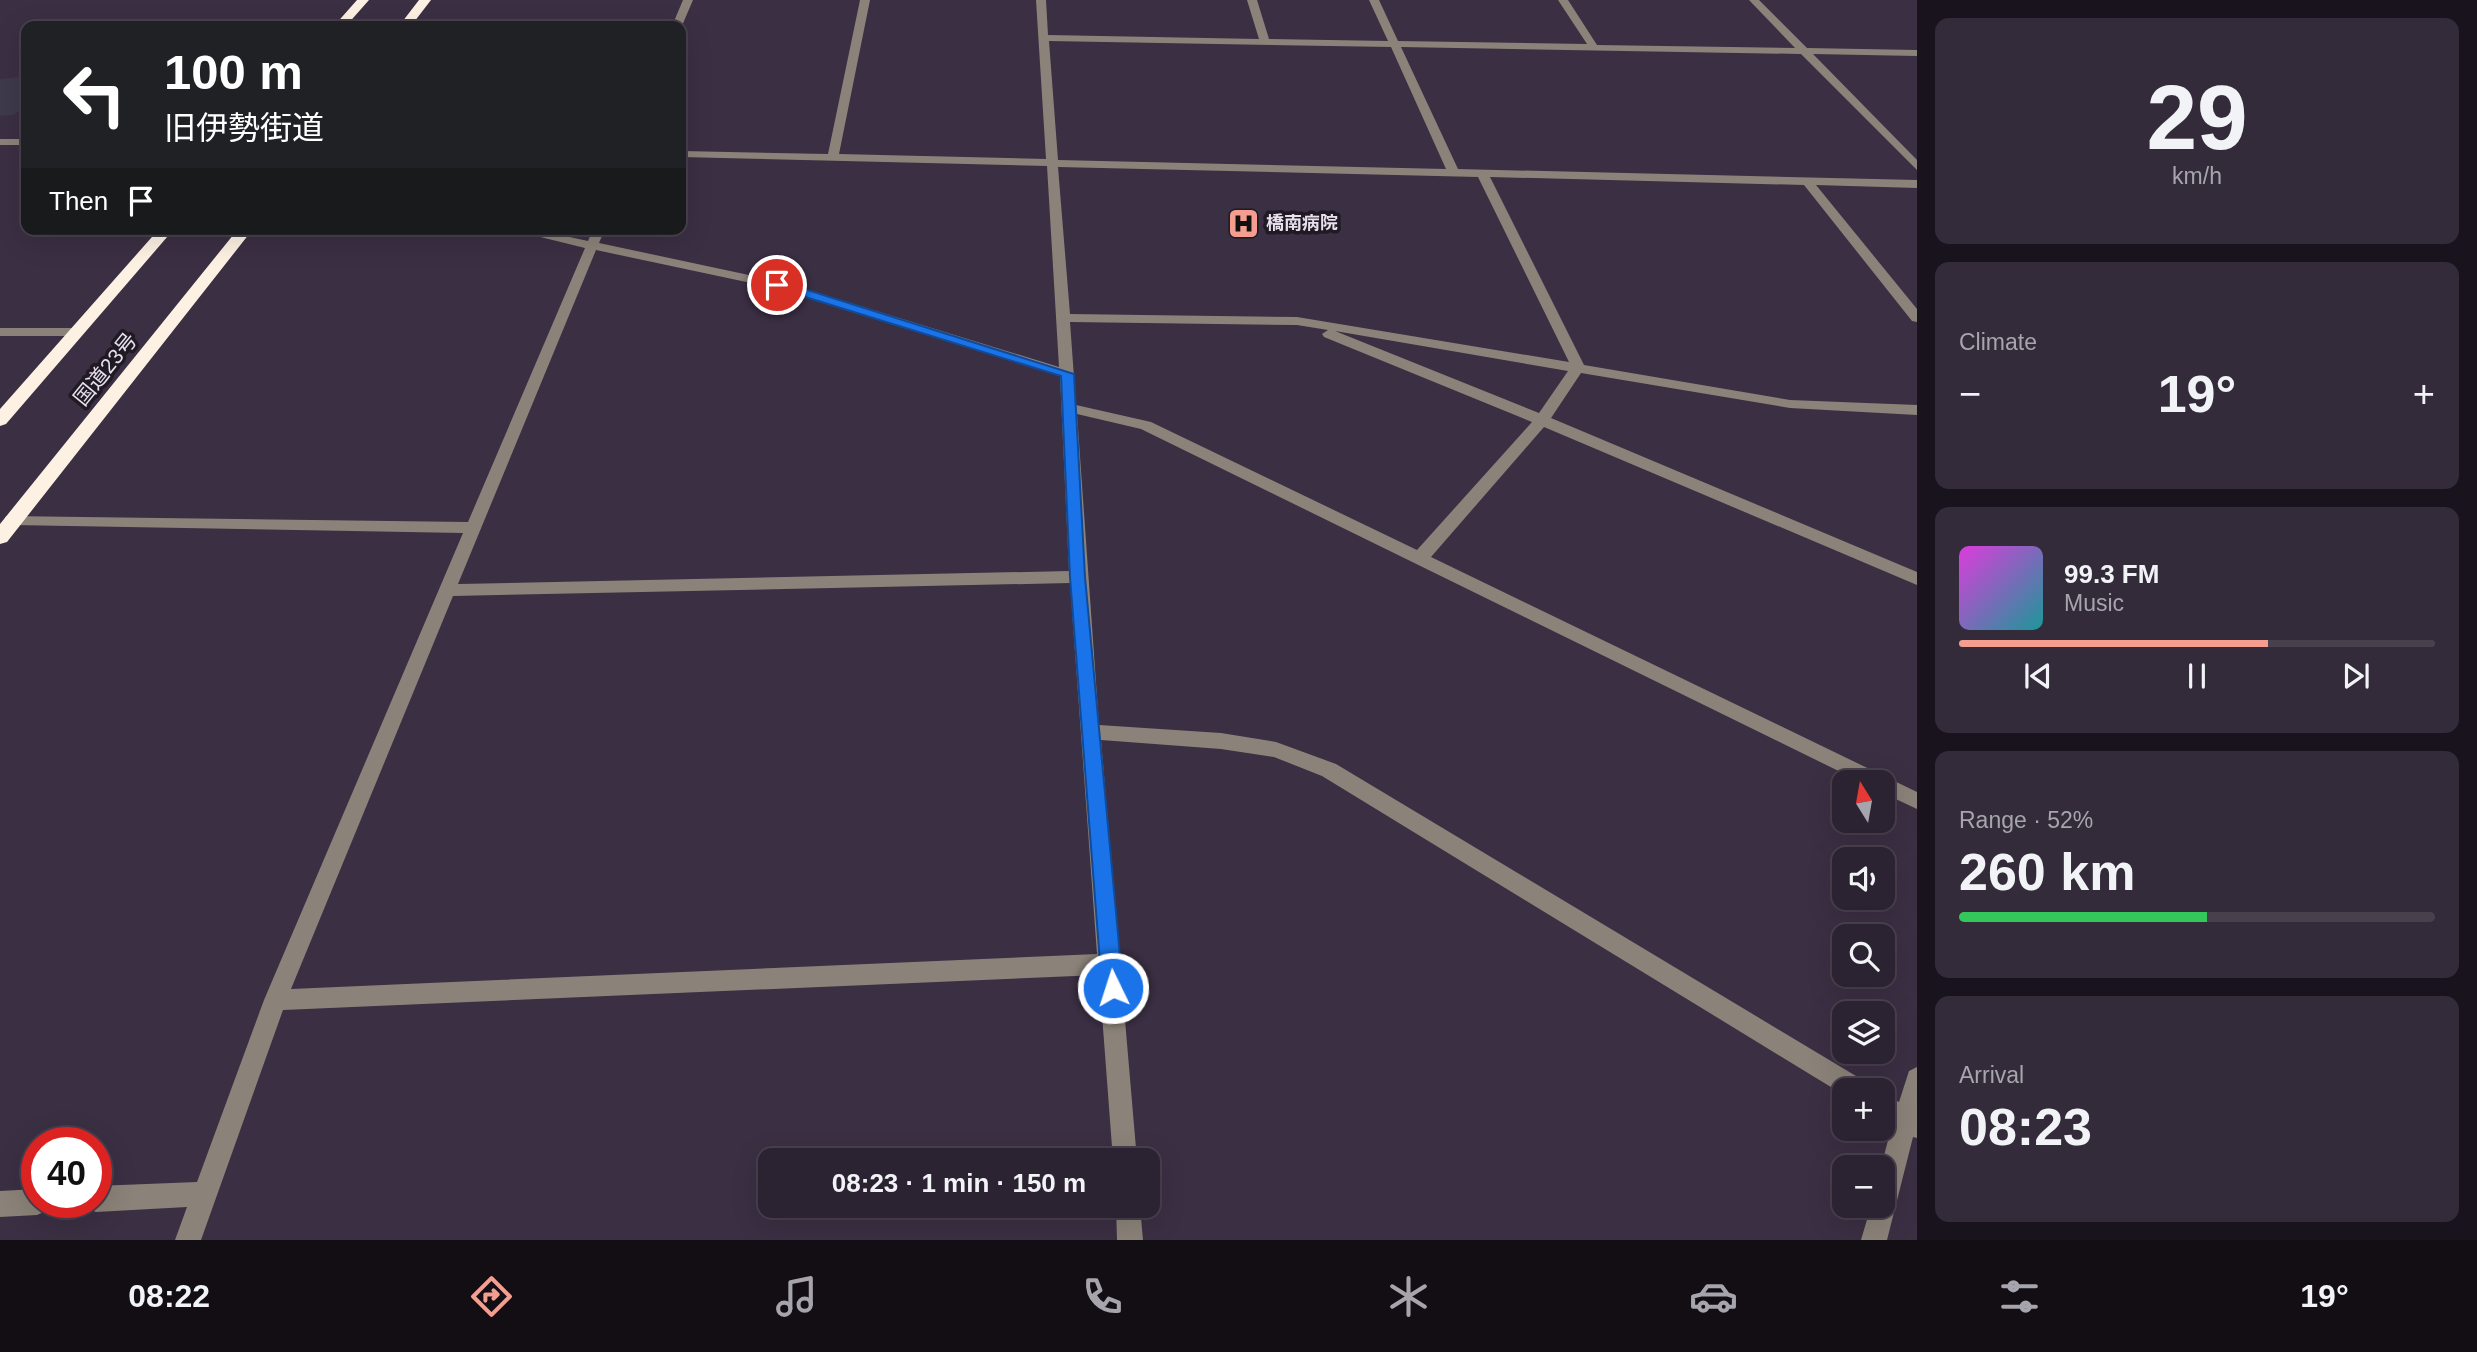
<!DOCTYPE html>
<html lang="en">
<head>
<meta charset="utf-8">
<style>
  body { margin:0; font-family:Helvetica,"Noto Sans JP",sans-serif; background:#342b3a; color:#f1f3f6; height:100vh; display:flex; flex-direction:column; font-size:26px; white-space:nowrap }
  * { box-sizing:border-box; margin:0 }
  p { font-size:23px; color:#a6a4ac }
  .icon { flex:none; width:38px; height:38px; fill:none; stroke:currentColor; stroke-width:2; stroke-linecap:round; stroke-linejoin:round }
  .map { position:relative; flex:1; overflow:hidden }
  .drawer { display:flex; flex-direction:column; gap:18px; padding:18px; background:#18131c; width:560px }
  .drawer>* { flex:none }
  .guide { position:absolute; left:21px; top:21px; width:665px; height:214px; border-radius:14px; box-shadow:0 7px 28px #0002,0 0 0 2px #48404d; background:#202124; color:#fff; overflow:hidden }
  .needle { width:46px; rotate:349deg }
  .tools { position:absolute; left:1832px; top:770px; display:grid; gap:14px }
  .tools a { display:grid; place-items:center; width:63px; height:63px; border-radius:14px; background:#2c2332; box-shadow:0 7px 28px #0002,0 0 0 2px #48404d; font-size:35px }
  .speed { position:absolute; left:21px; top:1127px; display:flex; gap:14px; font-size:35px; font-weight:700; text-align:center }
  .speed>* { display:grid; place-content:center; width:91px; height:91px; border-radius:50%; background:#2c2332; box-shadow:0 7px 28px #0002,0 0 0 2px #48404d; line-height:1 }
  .speed .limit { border:10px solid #d22; background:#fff; color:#111 }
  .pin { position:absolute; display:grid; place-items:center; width:60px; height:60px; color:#fff; margin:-30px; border:4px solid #fff; border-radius:50%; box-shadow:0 2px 7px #0007 }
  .me { position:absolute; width:77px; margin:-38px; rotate:356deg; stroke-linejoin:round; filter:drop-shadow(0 0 5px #0008) }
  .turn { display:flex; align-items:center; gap:24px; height:147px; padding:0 28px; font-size:32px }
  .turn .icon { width:91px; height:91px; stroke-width:2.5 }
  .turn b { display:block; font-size:49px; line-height:60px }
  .then { display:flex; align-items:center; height:66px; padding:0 28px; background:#0003; gap:14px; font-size:26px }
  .big { font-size:52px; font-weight:700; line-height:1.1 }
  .drawer .card { flex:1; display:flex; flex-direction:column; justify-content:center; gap:10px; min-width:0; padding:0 24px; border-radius:14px; background:#342b3a }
  .drawer .dial { align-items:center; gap:0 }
  .dial b { font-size:91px; line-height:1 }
  .song { display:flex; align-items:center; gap:21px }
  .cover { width:84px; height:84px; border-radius:10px; background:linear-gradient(135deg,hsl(300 70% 55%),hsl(180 70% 35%)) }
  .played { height:7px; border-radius:4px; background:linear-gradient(90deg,#f59d8f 65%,#48404d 65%) }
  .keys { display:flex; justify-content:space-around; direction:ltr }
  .heat { display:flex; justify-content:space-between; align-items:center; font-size:38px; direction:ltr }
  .charge { height:10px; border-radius:5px; background:linear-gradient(90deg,#34c759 52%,#48404d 0) }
  .trip { position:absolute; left:758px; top:1148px; width:402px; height:70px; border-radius:14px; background:#2c2332; box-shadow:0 7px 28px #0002,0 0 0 2px #48404d; font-weight:700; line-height:70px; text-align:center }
  .tab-bar { display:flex; height:112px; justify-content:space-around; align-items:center; background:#120e14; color:#a6a4ac }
  .tab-bar .icon { width:49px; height:49px }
  .tab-bar .current { color:#f59d8f }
  .tab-bar b { font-size:32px; color:#f1f3f6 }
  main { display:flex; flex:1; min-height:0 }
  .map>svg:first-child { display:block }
  .medical { fill:#3e394b }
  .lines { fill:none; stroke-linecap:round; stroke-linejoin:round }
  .minor { fill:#8b8379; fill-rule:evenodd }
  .highway { fill:#fdf1e3; fill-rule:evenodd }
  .route { fill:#1a73e8; stroke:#114b97; stroke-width:2 }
  .labels { text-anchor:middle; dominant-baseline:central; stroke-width:7; stroke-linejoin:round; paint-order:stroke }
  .far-poi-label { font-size:18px; font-weight:bold; fill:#e8e0ed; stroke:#1f1a23; text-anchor:start }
  .street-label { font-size:21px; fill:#e8e0ed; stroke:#1f1a23 }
</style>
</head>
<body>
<main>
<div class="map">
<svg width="1917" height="1240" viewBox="0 0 1917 1240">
  <rect width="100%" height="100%" fill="#3b2f43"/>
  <path class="medical" d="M26 76V105L14 115 0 116V79Z"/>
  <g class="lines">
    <path class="minor" d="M683 0H693L681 28 672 26Z
      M860 0H870L839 154 1046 159 1036 0H1046L1048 35 1259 39 1247 0H1257L1269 39 1388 41 1369 0H1379L1398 41 1587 44 1558 0H1568L1597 45 1795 48 1749 0H1759L1807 48 1917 50V56L1813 54 1917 160V170L1801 54 1401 47 1458 169 1917 180V188L1816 185 1917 309V322L1912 321 1804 185 1490 177 1584 365 1790 400 1917 405V415L1790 408 1581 373 1551 418 1917 572V585L1544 427 1431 557 1917 792V809L1883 793V782H1861L1141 429 1077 414 1099 725 1221 733 1276 742 1336 764 1866 1082 1870 1090H1844V1095L1322 776 1274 757 1221 749 1101 740 1137 1160H1113L1099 975 283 1010 201 1240H175L187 1207 96 1212 87 1208 85 1202H96V1186L197 1182 264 1000 463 533 12 525 4 520 6 516 468 522 585 248 508 229H533L588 241 593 229H605L599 243 782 282 1059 367 1047 166 681 157V151L828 154ZM1049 41 1391 47 1446 169 1058 160ZM1058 167 1478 177 1569 362 1297 317 1070 314ZM596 250 774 288 1060 376 1069 571 458 584ZM1070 322 1297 325 1328 330 1322 334 1324 337 1532 422 1417 550 1151 422 1076 405ZM1335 331 1568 371 1539 413ZM1070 583 1097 954 291 989 453 596Z
      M0 139H26V145H0Z
      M0 328H78L85 332 78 336H0Z
      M1917 1067V1138L1913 1137 1887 1240H1861L1871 1206H1883V1167H1881L1892 1125 1883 1119V1094L1899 1102 1909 1071Z
      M37 1189V1202H49L46 1211 37 1215 0 1217V1191Z
      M1116 1206H1140L1143 1240H1117Z"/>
    <path class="highway" d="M357 0H369L346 26H334Z
      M419 0H431L411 26H399Z
      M159 229H174L6 424 0 426V409Z
      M238 229H253L7 542 0 544V524Z"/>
  </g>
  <path class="route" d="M773 282H782L1074 374 1085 577 1123 988 1120 995 1113 998 1105 995 1102 988 1070 577 1061 376 773 287Z"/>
  <defs>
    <symbol id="hospital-square" viewBox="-11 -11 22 22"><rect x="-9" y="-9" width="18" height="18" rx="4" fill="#f59d8f" stroke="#1f1a23"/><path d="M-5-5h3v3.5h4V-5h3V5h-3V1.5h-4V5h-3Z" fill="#111"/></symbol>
  </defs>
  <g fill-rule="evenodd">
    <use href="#hospital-square" x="1226" y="206" width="35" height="35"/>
  </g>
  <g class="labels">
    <g class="far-poi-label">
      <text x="1266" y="223">橋南病院</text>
    </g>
    <g class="street-label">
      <text transform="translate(105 369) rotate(-51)">国道23号</text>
    </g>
  </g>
</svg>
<div class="tools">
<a><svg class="needle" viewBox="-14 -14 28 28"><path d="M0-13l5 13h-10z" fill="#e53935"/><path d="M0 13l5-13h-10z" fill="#a6a4ac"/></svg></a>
<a><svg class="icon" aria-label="sound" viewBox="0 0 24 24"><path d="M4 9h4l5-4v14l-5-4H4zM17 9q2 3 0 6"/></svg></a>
<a><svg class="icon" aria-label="search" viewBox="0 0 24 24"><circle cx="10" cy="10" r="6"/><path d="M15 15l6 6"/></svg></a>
<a><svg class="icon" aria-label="layers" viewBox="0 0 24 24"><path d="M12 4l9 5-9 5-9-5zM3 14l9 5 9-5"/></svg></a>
<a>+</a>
<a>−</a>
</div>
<div class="speed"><div class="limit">40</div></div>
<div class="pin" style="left:777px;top:285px;background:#d93025"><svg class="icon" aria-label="arrive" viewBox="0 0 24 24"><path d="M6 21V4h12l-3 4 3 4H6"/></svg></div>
<svg class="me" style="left:1113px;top:988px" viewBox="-20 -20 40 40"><circle r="17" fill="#1a73e8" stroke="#fff" stroke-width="3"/><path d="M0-11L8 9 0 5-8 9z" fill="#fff"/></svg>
<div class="trip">08:23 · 1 min · 150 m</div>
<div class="guide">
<div class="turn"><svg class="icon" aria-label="left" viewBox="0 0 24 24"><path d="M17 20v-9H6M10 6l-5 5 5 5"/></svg><div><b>100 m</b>旧伊勢街道</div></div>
<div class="then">Then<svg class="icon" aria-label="arrive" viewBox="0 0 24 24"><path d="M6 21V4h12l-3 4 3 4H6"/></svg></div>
</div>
</div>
<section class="drawer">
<div class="card dial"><b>29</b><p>km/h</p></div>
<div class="card"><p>Climate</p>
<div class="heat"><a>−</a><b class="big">19°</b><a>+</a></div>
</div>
<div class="card">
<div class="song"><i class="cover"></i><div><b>99.3 FM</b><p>Music</p></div></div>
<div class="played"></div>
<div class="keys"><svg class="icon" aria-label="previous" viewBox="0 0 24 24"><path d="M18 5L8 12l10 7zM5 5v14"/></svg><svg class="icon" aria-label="pause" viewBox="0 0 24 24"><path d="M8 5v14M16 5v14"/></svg><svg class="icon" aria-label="next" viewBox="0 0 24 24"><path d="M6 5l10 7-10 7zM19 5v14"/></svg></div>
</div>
<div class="card"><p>Range · 52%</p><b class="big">260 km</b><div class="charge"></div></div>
<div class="card"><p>Arrival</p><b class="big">08:23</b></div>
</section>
</main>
<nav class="tab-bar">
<b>08:22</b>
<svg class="icon current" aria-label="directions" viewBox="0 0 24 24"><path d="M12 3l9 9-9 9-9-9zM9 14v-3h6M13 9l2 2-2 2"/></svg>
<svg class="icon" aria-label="music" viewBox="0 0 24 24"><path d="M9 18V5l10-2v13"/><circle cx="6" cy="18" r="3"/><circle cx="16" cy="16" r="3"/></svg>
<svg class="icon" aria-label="phone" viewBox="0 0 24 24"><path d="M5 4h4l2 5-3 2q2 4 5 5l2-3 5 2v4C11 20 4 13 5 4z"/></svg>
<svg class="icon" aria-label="climate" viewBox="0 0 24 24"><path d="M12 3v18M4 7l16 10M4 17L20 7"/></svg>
<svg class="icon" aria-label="car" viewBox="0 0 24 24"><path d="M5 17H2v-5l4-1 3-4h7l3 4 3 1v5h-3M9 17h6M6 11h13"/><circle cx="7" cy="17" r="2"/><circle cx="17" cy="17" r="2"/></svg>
<svg class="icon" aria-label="filters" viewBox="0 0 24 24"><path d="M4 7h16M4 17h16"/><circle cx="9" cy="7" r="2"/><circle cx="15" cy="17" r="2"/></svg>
<b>19°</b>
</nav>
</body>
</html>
